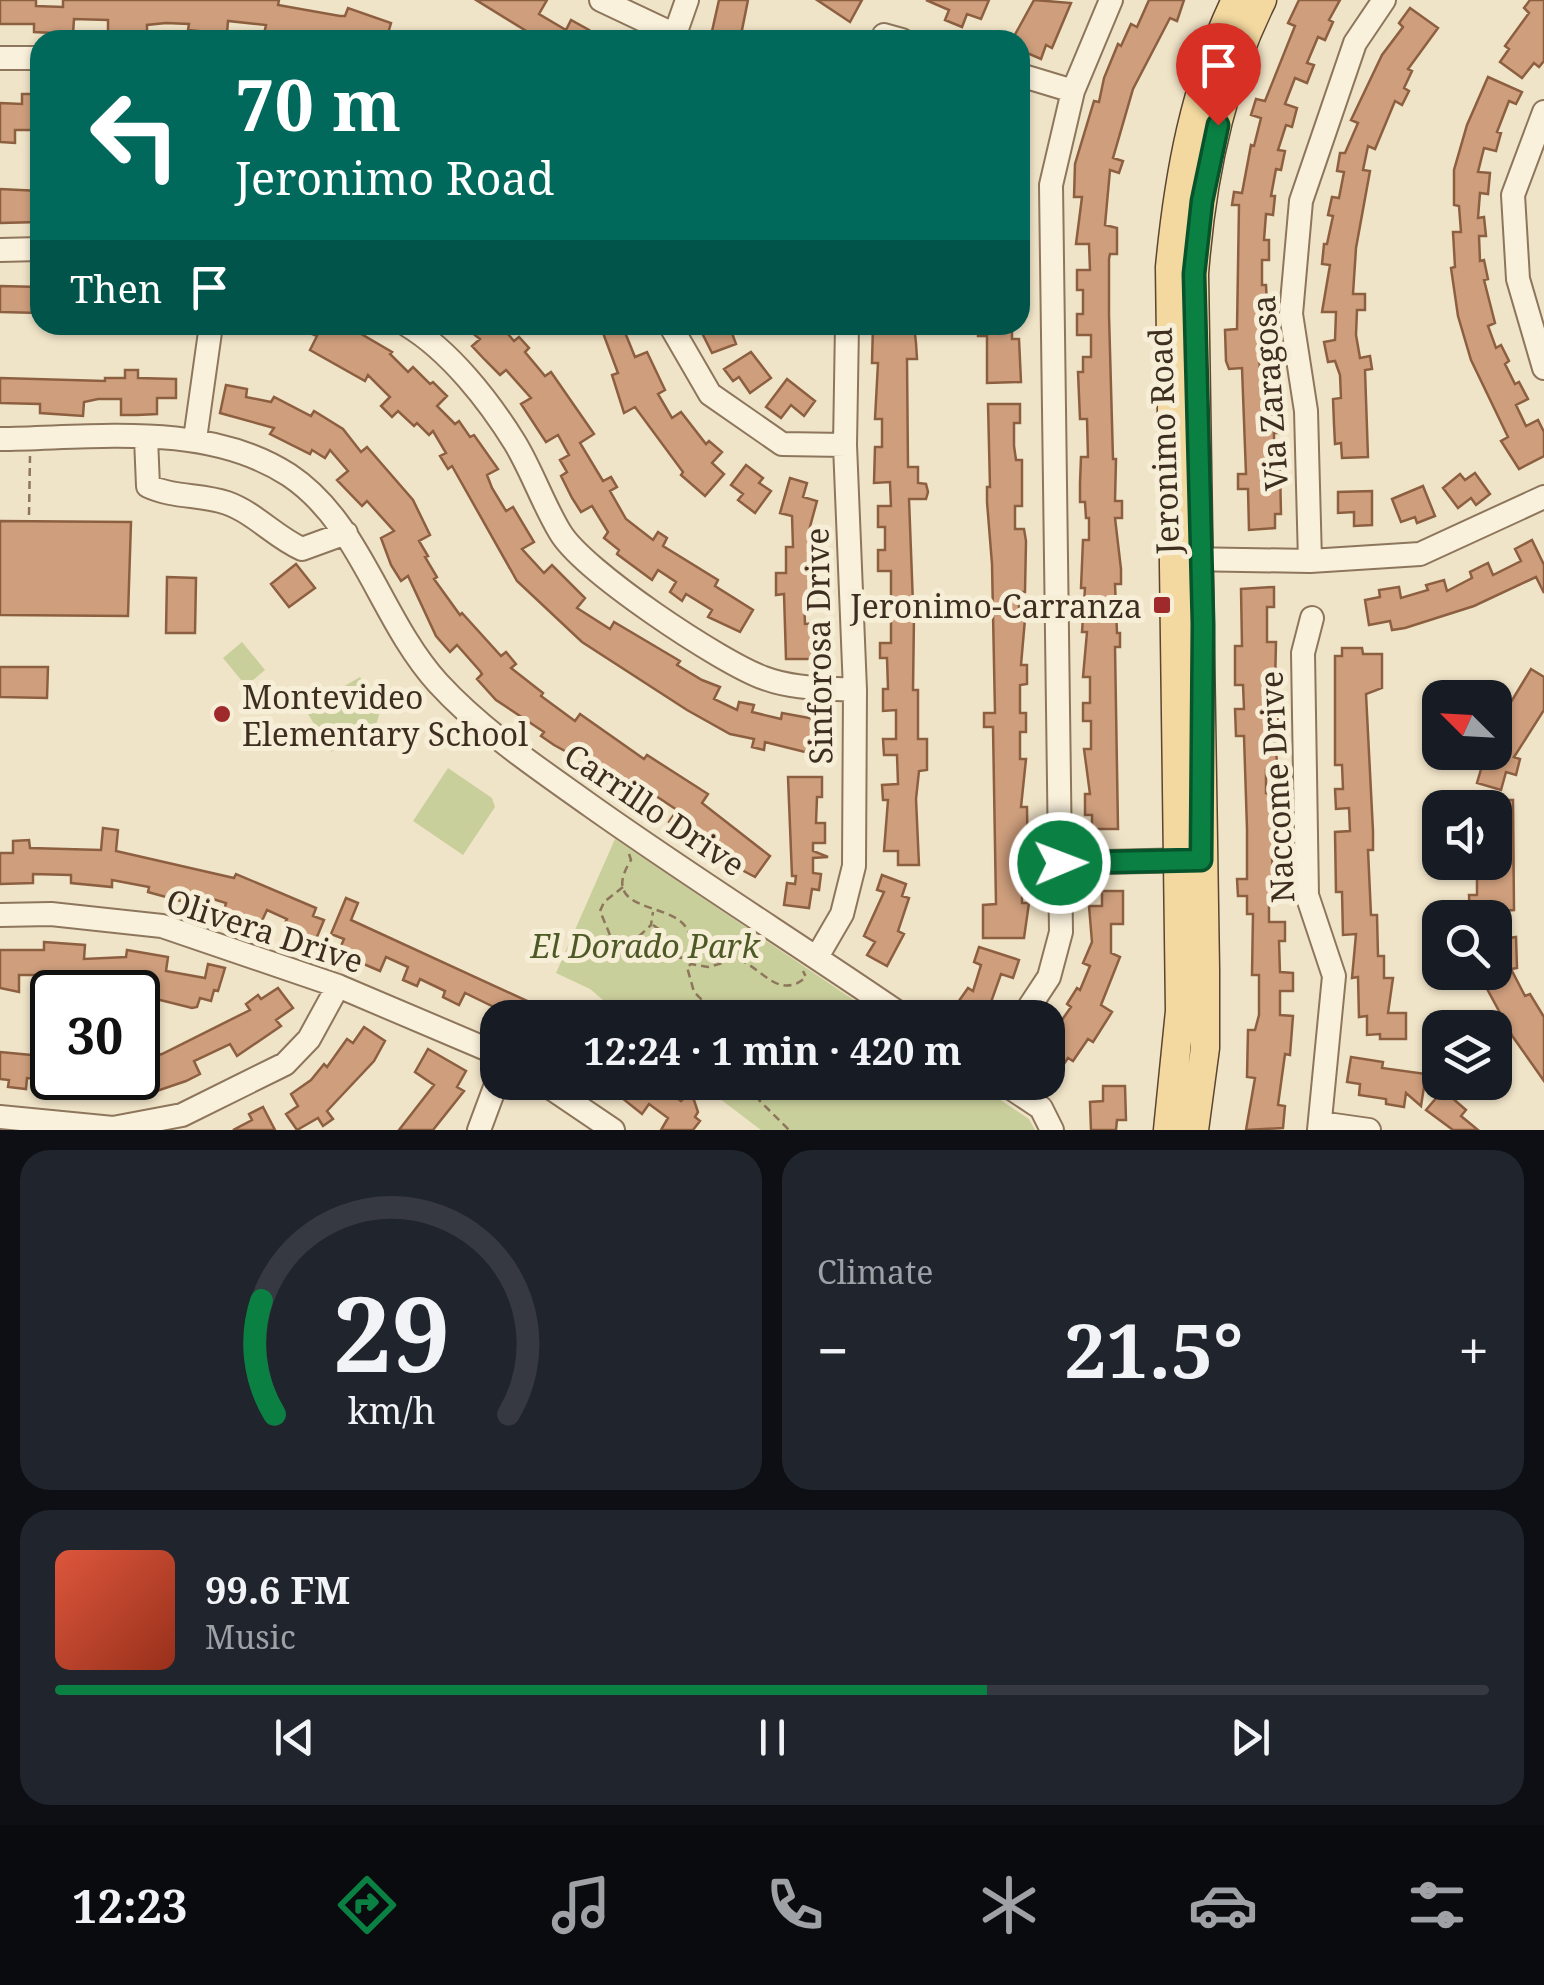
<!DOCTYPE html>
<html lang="en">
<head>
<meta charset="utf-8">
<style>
  body { margin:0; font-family:"Noto Serif",serif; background:#20242c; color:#f1f3f6; height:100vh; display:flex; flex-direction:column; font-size:38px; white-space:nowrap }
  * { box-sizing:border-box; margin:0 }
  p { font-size:32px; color:#9ea1a6 }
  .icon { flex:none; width:55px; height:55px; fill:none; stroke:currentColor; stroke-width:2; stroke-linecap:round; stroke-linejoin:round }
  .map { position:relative; height:1130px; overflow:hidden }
  .sheet { display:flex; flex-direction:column; gap:20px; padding:20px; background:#0d0f14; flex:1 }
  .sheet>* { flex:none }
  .hud { position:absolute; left:30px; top:30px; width:1000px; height:305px; border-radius:30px; box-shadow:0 2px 8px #0004; background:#00695c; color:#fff; overflow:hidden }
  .needle { width:65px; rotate:294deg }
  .tools { position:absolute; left:1422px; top:680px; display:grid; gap:20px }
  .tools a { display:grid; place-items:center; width:90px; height:90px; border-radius:20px; background:#171b24; box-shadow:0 2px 8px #0004; font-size:50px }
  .speed { position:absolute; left:30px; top:970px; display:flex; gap:20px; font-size:50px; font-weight:700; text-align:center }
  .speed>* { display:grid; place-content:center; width:130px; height:130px; border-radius:50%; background:#171b24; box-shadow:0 2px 8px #0004; line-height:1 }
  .speed .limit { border:5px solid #111; border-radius:15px; background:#fff; color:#111 }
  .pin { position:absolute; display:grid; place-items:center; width:85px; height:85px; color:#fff; margin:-102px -42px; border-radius:50% 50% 50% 0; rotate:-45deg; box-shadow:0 0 10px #0007 }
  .pin .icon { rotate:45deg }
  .me { position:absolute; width:110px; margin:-55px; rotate:89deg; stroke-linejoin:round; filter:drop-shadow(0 0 8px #0008) }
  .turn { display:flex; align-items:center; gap:35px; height:210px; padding:0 40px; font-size:45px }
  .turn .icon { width:130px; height:130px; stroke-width:2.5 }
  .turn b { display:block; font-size:70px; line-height:85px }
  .then { display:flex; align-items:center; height:95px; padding:0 40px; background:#0003; gap:20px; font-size:38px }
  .big { font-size:75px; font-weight:700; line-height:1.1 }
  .sheet .widget { flex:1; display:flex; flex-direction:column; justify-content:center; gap:15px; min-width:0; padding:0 35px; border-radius:30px; background:#20242c }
  .sheet .dial { align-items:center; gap:0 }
  .dial svg { height:260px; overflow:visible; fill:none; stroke:#363941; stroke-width:7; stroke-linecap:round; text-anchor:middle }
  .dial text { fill:#f1f3f6; stroke:none }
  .song { display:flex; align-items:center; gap:30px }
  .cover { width:120px; height:120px; border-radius:15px; background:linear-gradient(135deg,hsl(10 70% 55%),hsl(10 70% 35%)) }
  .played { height:10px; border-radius:5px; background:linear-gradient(90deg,#0b8043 65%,#363941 65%) }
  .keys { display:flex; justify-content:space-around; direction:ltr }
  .heat { display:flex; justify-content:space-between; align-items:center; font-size:55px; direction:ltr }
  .sheet .tiles { flex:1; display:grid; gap:20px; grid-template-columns:1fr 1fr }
  .widget:last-child { grid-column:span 2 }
  .trip { position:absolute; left:480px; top:1000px; width:585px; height:100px; border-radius:30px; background:#171b24; box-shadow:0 2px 8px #0004; font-weight:700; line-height:100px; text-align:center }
  .menu { display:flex; height:160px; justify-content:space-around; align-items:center; background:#090b0e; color:#9ea1a6 }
  .menu .icon { width:70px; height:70px }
  .menu .on { color:#0b8043 }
  .menu b { font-size:45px; color:#f1f3f6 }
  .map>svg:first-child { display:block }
  .green { fill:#c9cf9b }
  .building { fill:#cf9f7d; stroke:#8d5f41; stroke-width:2.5 }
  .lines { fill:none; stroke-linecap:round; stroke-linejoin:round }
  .minor-casing { stroke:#8d765c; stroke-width:26 }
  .major-casing { stroke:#5b4430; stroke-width:31 }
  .path { stroke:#8d765c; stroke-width:2.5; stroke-dasharray:8 5; stroke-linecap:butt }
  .minor { stroke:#faf1dc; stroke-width:22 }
  .major { stroke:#f3d9a0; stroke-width:28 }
  .route-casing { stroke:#07532c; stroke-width:25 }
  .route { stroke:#0b8043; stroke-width:18 }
  .poi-dot { fill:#9e2a2b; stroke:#f7eed8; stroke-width:4 }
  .labels { text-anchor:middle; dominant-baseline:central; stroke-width:10; stroke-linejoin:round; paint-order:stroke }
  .street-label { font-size:32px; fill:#3d2e20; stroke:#f7eed8 }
  .poi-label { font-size:32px; fill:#3d2e20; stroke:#f7eed8; text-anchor:end }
  .park-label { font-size:32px; font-style:italic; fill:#4d5a26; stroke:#f7eed8 }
</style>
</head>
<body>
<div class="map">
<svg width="1544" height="1130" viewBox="0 0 1544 1130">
  <rect width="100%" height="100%" fill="#f0e4c8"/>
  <path class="green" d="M242 642 265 670 246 686 223 658Z
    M360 677 380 712 376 725 331 752 305 709Z
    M448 768 492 798 495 807 463 855 413 821Z
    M615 839 879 1017H623L590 989 556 973Z
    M699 1083H975L1029 1119 1035 1130H761Z"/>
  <path class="building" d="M0 0H36V6L63 7V0H279L278 5 340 16H345L348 8 391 23 389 30 413 38 349 40 325 32 324 40H270L263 39 266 25 228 21 227 34 188 30 189 24 166 23 147 25V31L108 32V20L74 19 73 34 34 32V24H0Z
    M476 0H547L539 14 566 30 571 20 589 30 583 40H541Z
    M719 0H748L740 40H710Z
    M817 0H862L850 22Z
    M926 0H989L981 19 967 14 962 27 945 20 949 10Z
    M1034 0 1071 3 1052 48 1046 45 1041 59 1020 50V40H1012Z
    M1149 0H1184L1177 21 1170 18 1133 89 1113 158 1123 161 1119 173 1110 170 1105 225 1117 228V254H1110L1109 259V315L1113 459H1116L1115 501H1122V518H1115L1121 569V584H1115L1117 633H1120V647H1115L1118 829H1092V815H1085V794H1090L1084 749H1091V721H1083V703H1090V677H1083L1087 632H1082L1085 588H1081L1083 540H1089V518H1086L1085 502H1080V483L1081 457H1088L1087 419H1080L1078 372H1083V357H1091V335H1077V314H1083V290H1077V270H1090L1089 244H1076L1082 197H1074L1075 164 1094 101 1099 102 1104 78 1118 44 1121 46 1131 24 1137 27Z
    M1299 0H1340L1329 20 1333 22 1325 40 1318 37 1307 63 1314 65 1307 83 1295 78 1285 104 1297 108 1292 127 1286 125 1278 150 1285 151 1281 170 1276 169 1271 196H1275L1273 215 1266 214 1264 240H1269V260H1262V285H1266L1267 304H1261L1262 327H1268L1269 346H1259L1260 373 1268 372 1269 387 1276 386 1279 433H1274V469H1280L1281 514H1275V528L1249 530 1248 489H1238V474H1246L1242 368 1229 369 1226 361 1225 330 1237 329 1239 205H1232L1234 192 1242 193 1251 145 1254 146 1261 118 1251 115 1256 99 1265 101 1295 26 1288 23Z
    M1530 0H1544V61L1539 67 1534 63 1522 78 1500 62 1509 49 1505 46 1529 13 1524 8Z
    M1410 8 1438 28 1408 69 1412 71 1404 88 1409 91 1402 105 1395 101 1375 149 1368 146 1363 170 1370 171 1356 248 1353 294H1365V310H1357L1356 335 1360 358 1370 356 1372 369 1365 370 1368 457 1342 458 1341 443 1335 444 1334 424 1333 399 1341 398 1340 375 1335 361 1328 362 1324 342 1335 340 1336 312H1322L1330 265 1322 264 1324 244H1327L1333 216 1328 215 1332 197 1339 198 1344 172 1337 171 1340 153H1345L1358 123 1351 120 1382 55 1403 27 1399 23Z
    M1488 77 1522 92 1516 104 1509 101 1497 132 1501 133 1496 151 1484 148 1478 172 1490 173 1488 194 1480 193 1478 218 1484 217 1486 236H1479L1480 261 1484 260 1488 279 1484 280 1495 323 1488 326 1496 348 1501 345 1509 361 1505 364 1515 384 1519 382 1528 399 1516 405 1526 426 1538 420 1544 432V456L1519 469 1501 441 1508 437 1471 360 1458 316 1451 268 1455 267 1453 232H1461L1459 206 1454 205V170L1467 125Z
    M22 94H40V130H15V143L0 142V103L22 104Z
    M0 189 40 191V222L0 223Z
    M0 286 40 287V313L0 312Z
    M291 325H329L339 331 343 325H354L360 329 358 332 392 352 390 354 408 372 413 367 430 384 433 382 447 396 437 406 455 424 459 421 470 437 474 435 498 469 487 475 492 488 506 511 513 507 534 542 522 549 544 573 552 565 585 598 577 608 610 629 614 622 680 661 677 665 702 680 720 687 714 699 737 710 739 702 754 705 752 712 781 719 782 713 820 720 813 754 765 742 764 750 752 747 754 739 730 734 687 710 582 642 517 581 452 466 448 469 440 456 446 453 433 431 429 435 417 423 414 426 398 411 392 417 381 406 390 397 368 375 365 381 310 350 317 336Z
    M462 325H500L514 341 519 337 529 348 525 352 545 376 551 372 594 434 580 443 603 481 611 477 617 487 610 491 626 519 653 540 658 532 667 538 663 546 718 580 715 586 753 610 740 632 708 617 712 610 686 594 682 601 670 592 676 582 658 570 652 580 617 554 619 550 604 538 608 532 592 506 581 512 572 498 561 476 567 472 560 460 569 455 558 435 546 442 521 404 531 398 506 370 500 375 485 360 472 346 480 339Z
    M600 325H622L635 357 647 352 665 390 658 394 672 418 681 412 706 444 709 441 722 452 712 463 724 474 705 496 681 475 683 472 635 407 624 413 612 375 618 373Z
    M698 325H729L736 344 712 353Z
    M873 325H914L916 343 917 359H907L908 467H918V483L926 484 928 492 926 499H909L913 604H921V616H914L913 690H918V739H927V770L919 771 916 799 919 865H898V851H884L888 800H883L882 785 898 784 897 755H884L883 739H896V710L883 711V689H888L887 658H880V643H891V618H878V598H891V571H878V550H885V527H878V506H891L890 482 874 483 875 447H882V419H875L878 363H872Z
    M978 325H1012V339H1019L1021 382 987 383V336H978Z
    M751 352 771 378 750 393 739 377 733 381 724 369Z
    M125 370H138V378L176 379V398H157V414L137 415H121V399H98L84 402 83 416 40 413V404L0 403V378L105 381V378H125Z
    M787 379 815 401 804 416 791 405 781 418 766 407Z
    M226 385 247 389 246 397 271 402 274 397 311 416 314 411 343 429 361 452 367 447 413 500 430 535 419 541 428 556 425 557 437 577 434 579 460 615 462 613 501 656 506 652 516 664 511 668 543 693 541 696 575 721 580 714 644 759 647 755 708 794 702 803 770 856 755 877 725 861 729 855 703 837 700 842 669 822 677 810 647 790 640 800 607 778 610 773 577 752 574 756 554 745 541 736 544 732 496 700 477 679 482 674 480 671 457 645 450 652 436 636 408 576 401 581 391 565 381 538 394 531 367 501 362 506 337 480 348 471 330 450 325 458 312 450 310 454 270 434 274 428 220 413Z
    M988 404H1020V423H1014V446L1016 460H1022V506H1015V529H1024L1026 541 1025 592H1019V619H1025L1021 665H1027V684L1020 685V713H1026V732H1020V759H1026L1021 807H1027L1028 875H1022V903H1029L1024 938H983V905L996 904 993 727H984V713H995L992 564 987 502V487H990Z
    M746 465 763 478 759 483 771 491 755 513 738 500 743 494 731 485Z
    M1475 473 1490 494 1476 505 1471 498 1458 508 1443 488 1460 474 1465 480Z
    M790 478 807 483 803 497 817 501 808 534 818 533V548H811L812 577H818V598H804L805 624 818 623 819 638 813 639V659H786L784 594 776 595V573H786V547H793L792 516 780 513Z
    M1423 486 1435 516 1417 523 1415 517 1401 522 1392 499Z
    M1372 491V525L1354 526V512L1338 513V492Z
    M0 521 131 522 128 616 0 615Z
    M1532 540 1544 565V593L1536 577 1474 606 1405 628 1392 630 1390 621 1369 625 1365 600 1380 597 1379 590 1399 587 1401 598 1428 590 1426 585 1444 580 1447 591 1472 578 1470 572 1488 563 1493 575 1521 561 1515 549Z
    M296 564 315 588 289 607 271 584Z
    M167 577 196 578 195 633H166Z
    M1274 587V607H1267V642H1276L1275 685H1269V708H1277L1278 726H1273L1278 770H1266V793H1279V813L1271 814 1272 836H1280V855H1272L1273 878H1280L1281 897 1269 898V922H1285V941H1279L1280 972 1293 973V991H1280V1015L1293 1016 1290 1055 1285 1054 1278 1105 1285 1106 1283 1128 1246 1130 1255 1078 1247 1077 1248 1030H1255L1259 1015V975H1252L1253 914H1247V896H1238L1237 879H1247V829L1244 736H1236L1235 709H1244L1243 685H1235V646H1242L1241 589Z
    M1342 648H1362L1363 654H1382V688L1366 694 1373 831V850H1368L1371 915H1377L1378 956H1384V978H1393L1388 1013H1406V1039H1380V1034L1367 1035V1016L1359 1017 1358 977 1352 978 1356 934 1343 935 1342 892H1336L1335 832 1350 831 1349 808 1336 809 1335 789H1343L1342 765H1335V656H1342Z
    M0 667H48L47 698 0 697Z
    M1531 669 1544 677V710L1514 757 1520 759 1516 775 1506 772 1501 790 1477 783 1486 752H1495V699L1508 707Z
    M788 777H822V797H817L816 823H825V843H813V851L828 857 813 858V873L821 874 819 890 812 889 809 908 784 905 787 883 795 884 796 876H792Z
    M1495 800H1513L1514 910 1502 911V918H1470L1469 895H1477V862H1495Z
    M103 828 118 830 116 851 234 878 236 874 316 908 313 916 324 920 314 944 300 938 302 933 284 925 287 919 267 910 261 923 224 910 226 903 187 891 184 902 148 892 149 887 112 880V887L71 883V875L33 874V883L0 884V853H13V841L29 840 30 848 101 850Z
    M882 875 906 884 902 896 909 898 898 931 904 934 887 966 867 955 875 942 864 936 884 892 877 890Z
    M1102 891H1123V924H1111V953L1120 957 1101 1005 1112 1012 1093 1042 1088 1039 1073 1061 1068 1058 1059 1071 1048 1064V1030L1052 1023 1057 1027 1071 1007 1067 1004 1077 988 1080 990 1090 966 1083 963 1092 942 1089 906H1102Z
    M346 898 358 903 351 920 564 1018H499L502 1011 465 993 459 1005 443 997 445 991 420 979 417 986 403 980 408 967 386 957 380 971 338 953 344 939 331 934Z
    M1516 937 1517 968 1511 969 1525 996 1530 994 1544 1017V1081L1513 1037 1485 985 1483 972H1495V940Z
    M44 942 85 945 84 959 126 957 127 950 168 957 166 971 205 978 208 964 225 968 218 991 214 990 211 1001 200 998 197 1007 192 1008 144 996V985L81 979V990L65 989 66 975H19V992L0 988V950H44Z
    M979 947 1019 960 1013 978 1001 974 991 1002 996 1006 988 1018H947L968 988 973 991 981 965 974 962Z
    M278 988 293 1008 276 1020 281 1026 237 1056 230 1044 194 1061 200 1074 186 1081 154 1092 149 1078 122 1088 121 1094 67 1090 68 1078H138V1060L162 1054 250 1010 246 1004 258 995 261 999Z
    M364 1027 385 1041 374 1061 327 1111 333 1119 323 1126 318 1118 297 1130 286 1114 298 1106 291 1094 311 1080 324 1064 327 1067 347 1039 353 1043Z
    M428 1049 466 1071 457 1087 464 1091 433 1130H399L434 1085 415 1072Z
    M0 1052 52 1057V1080L27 1078 26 1089 8 1087 9 1080 0 1079Z
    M1351 1057 1383 1062 1382 1068 1426 1074 1421 1106 1406 1093 1404 1107 1386 1104V1099L1359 1095 1360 1084 1347 1082Z
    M602 1082H657L681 1101 687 1095 694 1100 698 1112 695 1117 700 1121 693 1130H661L668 1118 649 1104 642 1114Z
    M1103 1086H1125L1126 1120H1117L1116 1130H1091L1090 1102 1103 1101Z
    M1443 1090 1466 1110 1461 1116 1478 1130H1453L1426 1110Z
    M263 1107 275 1130H233L252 1120 249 1114Z"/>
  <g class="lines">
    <defs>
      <path id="minor" d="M601 0 673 34
        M673 40 687 0
        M883 40 884 35 902 40
        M0 58H40
        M1020 75 1073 91
        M1544 112 1513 195 1518 279 1544 368
        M0 250 40 249
        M407 325C450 351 489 401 515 443 532 471 543 504 560 532 583 571 720 662 764 678 793 689 824 688 855 690
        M670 325 710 394 782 444 845 445
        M146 438 148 486C174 498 201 494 227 503 255 513 275 537 302 549L346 533
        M0 439C95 438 205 421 289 475 361 523 380 619 438 683 482 731 538 768 591 806 694 879 801 946 906 1018
        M195 439 211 325
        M1185 559 1310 561 1420 554 1544 497
        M1310 561 1306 411 1291 314 1301 201 1355 43 1384 0
        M1312 618 1303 653 1307 895 1334 976 1319 1130
        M1060 863 1191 860
        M0 915 51 914 162 926 338 986 498 1054
        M817 957 842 914 854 866 855 690 845 445 847 325
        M1022 1018 1049 977 1061 932 1051 185 1073 91 1111 0
        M542 1082 613 1130
        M1002 1082 1041 1108 1052 1130
        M0 1117 113 1128 182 1115 285 1064 309 1039 338 986
        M1320 1123 1369 1130
        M479 1130 498 1079"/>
      <path id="major" d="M1168 1130 1180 1011 1170 267C1179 174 1195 85 1236 0
        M1194 1130 1205 1048V969L1194 274C1201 180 1220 84 1262 0"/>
    </defs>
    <use href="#minor" class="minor-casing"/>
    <use href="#major" class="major-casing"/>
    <path class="path" d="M29 515 30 456
      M629 854 631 860C598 912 668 902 685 926 693 936 690 952 692 963
      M623 887 604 902 600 911 610 935 635 940 651 925 653 912
      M625 941 636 959 657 960 666 944 663 932 653 925
      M666 951 681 958 689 954
      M720 1018 694 992 687 967 691 964 708 967 738 959C762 968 779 1001 806 977L803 971
      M755 1082 759 1100 789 1130"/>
    <use href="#minor" class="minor"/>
    <use href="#major" class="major"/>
  </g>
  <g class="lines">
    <defs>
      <path id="route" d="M1060 863 1201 860 1203 624 1194 274 1202 201 1218 125"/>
    </defs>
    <use href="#route" class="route-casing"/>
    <use href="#route" class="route"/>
  </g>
  <g class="poi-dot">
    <rect x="1152" y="595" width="20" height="20" rx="5"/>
    <circle cx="222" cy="714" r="10"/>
  </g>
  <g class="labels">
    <g class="street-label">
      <text transform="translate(1269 393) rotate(-94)">Via Zaragosa</text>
      <text transform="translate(1163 441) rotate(-92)">Jeronimo Road</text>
      <text transform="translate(818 646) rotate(-91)">Sinforosa Drive</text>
      <text transform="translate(1276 787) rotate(-93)">Naccome Drive</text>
      <text transform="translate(655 809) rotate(34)">Carrillo Drive</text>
      <text transform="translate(265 930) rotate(18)">Olivera Drive</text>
    </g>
    <g class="poi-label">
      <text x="1142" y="605">Jeronimo-Carranza</text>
      <text x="242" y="696" text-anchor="start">Montevideo<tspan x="242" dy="37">Elementary School</tspan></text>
    </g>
    <g class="park-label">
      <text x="645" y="945">El Dorado Park</text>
    </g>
  </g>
</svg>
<div class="tools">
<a><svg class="needle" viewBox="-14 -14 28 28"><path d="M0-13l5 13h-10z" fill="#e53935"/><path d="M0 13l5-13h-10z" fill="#9ea1a6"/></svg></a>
<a><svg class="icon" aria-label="sound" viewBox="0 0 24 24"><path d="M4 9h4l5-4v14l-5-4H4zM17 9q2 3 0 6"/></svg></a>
<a><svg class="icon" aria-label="search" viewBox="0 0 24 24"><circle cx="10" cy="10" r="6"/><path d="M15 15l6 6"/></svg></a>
<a><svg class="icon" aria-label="layers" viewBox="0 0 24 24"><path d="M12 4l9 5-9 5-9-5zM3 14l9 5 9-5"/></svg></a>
</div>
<div class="speed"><div class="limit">30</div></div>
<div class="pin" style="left:1218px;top:125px;background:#d93025"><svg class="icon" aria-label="arrive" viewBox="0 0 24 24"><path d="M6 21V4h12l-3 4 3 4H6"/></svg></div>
<svg class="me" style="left:1060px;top:863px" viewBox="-20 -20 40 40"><circle r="17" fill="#0b8043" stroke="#fff" stroke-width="3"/><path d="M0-11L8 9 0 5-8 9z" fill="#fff"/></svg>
<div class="trip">12:24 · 1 min · 420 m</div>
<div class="hud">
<div class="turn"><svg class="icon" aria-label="left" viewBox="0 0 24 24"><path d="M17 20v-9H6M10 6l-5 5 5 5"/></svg><div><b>70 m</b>Jeronimo Road</div></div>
<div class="then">Then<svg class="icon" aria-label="arrive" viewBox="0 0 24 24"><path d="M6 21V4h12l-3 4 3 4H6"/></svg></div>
</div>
</div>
<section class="sheet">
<div class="tiles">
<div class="widget dial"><svg viewBox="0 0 100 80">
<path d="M14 69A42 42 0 1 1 86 69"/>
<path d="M14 69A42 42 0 0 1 10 34" stroke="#0b8043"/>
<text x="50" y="56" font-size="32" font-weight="700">29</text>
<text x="50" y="72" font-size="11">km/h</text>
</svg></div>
<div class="widget"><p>Climate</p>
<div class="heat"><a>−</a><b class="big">21.5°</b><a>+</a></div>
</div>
<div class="widget">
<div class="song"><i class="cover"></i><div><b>99.6 FM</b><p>Music</p></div></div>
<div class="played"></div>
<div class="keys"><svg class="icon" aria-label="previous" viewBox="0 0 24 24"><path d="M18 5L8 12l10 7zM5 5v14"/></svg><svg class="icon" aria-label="pause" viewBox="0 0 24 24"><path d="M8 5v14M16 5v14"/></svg><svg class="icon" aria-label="next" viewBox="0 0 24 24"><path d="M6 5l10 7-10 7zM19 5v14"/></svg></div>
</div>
</div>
</section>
<nav class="menu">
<b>12:23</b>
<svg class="icon on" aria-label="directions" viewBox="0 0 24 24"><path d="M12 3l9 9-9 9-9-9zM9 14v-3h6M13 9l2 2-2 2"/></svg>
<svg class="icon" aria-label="music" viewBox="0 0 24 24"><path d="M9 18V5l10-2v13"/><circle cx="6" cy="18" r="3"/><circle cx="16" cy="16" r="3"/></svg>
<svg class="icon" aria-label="phone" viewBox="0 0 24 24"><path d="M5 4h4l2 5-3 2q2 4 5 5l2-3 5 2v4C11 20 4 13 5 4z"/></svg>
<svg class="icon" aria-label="climate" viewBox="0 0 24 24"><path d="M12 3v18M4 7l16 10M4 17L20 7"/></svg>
<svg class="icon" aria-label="car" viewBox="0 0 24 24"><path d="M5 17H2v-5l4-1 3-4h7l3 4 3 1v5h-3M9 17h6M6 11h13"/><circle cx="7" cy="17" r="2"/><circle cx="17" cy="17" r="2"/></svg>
<svg class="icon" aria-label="filters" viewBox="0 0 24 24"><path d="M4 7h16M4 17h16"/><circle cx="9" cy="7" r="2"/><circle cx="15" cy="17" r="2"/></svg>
</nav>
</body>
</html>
